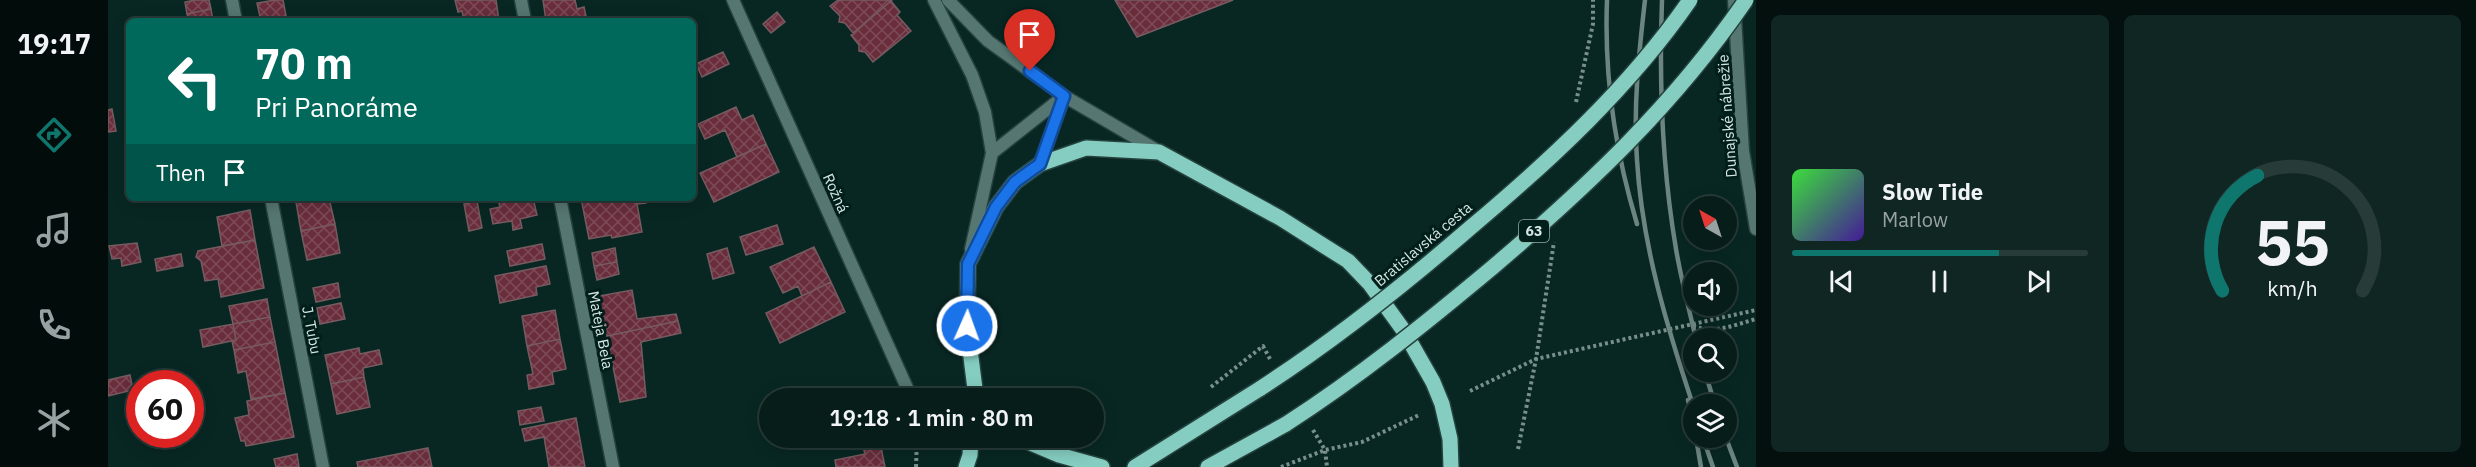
<!DOCTYPE html>
<html lang="en">
<head>
<meta charset="utf-8">
<style>
  body { margin:0; font-family:"IBM Plex Sans",sans-serif; background:#0f2623; color:#f1f3f6; height:100vh; display:flex; flex-direction:column; font-size:22px; white-space:nowrap }
  * { box-sizing:border-box; margin:0 }
  p { font-size:20px; color:#98a2a2 }
  .icon { flex:none; width:33px; height:33px; fill:none; stroke:currentColor; stroke-width:2; stroke-linecap:round; stroke-linejoin:round }
  .map { position:relative; flex:1; overflow:hidden }
  .drawer { display:flex; flex-direction:column; gap:15px; padding:15px; background:#03100e; width:720px }
  .drawer>* { flex:none }
  .banner { position:absolute; left:18px; top:18px; width:570px; height:183px; border-radius:9px; box-shadow:0 3px 15px #0003,0 0 0 2px #273b39; background:#00695c; color:#fff; overflow:hidden }
  .needle { width:39px; rotate:321deg }
  .buttons { position:absolute; left:1575px; top:196px; display:grid; gap:12px }
  .buttons a { display:grid; place-items:center; width:54px; height:54px; border-radius:50%; background:#061d1a; box-shadow:0 3px 15px #0003,0 0 0 2px #273b39; font-size:30px }
  .speed { position:absolute; left:18px; top:370px; display:flex; gap:12px; font-size:30px; font-weight:700; text-align:center }
  .speed>* { display:grid; place-content:center; width:78px; height:78px; border-radius:50%; background:#061d1a; box-shadow:0 3px 15px #0003,0 0 0 2px #273b39; line-height:1 }
  .speed .limit { border:9px solid #d22; background:#fff; color:#111 }
  .pin { position:absolute; display:grid; place-items:center; width:51px; height:51px; color:#fff; margin:-62px -26px; border-radius:50% 50% 50% 0; rotate:-45deg; box-shadow:0 0 6px #0007 }
  .pin .icon { rotate:45deg }
  .me { position:absolute; width:66px; margin:-33px; rotate:2deg; stroke-linejoin:round; filter:drop-shadow(0 0 4px #0008) }
  .turn { display:flex; align-items:center; gap:21px; height:126px; padding:0 30px; font-size:27px }
  .turn .icon { width:78px; height:78px; stroke-width:2.5 }
  .turn b { display:block; font-size:42px; line-height:51px }
  .then { display:flex; align-items:center; height:57px; padding:0 30px; background:#0003; gap:12px; font-size:22px }
  .drawer .tile { flex:1; display:flex; flex-direction:column; justify-content:center; gap:9px; min-width:0; padding:0 21px; border-radius:9px; background:#0f2623 }
  .drawer .dial { align-items:center; gap:0 }
  .dial svg { height:156px; overflow:visible; fill:none; stroke:#273b39; stroke-width:7; stroke-linecap:round; text-anchor:middle }
  .dial text { fill:#f1f3f6; stroke:none }
  .song { display:flex; align-items:center; gap:18px }
  .cover { width:72px; height:72px; border-radius:9px; background:linear-gradient(135deg,hsl(120 70% 55%),hsl(260 70% 35%)) }
  .played { height:6px; border-radius:3px; background:linear-gradient(90deg,#0f766e 70%,#273b39 70%) }
  .keys { display:flex; justify-content:space-around; direction:ltr }
  .drawer .tiles { flex:1; display:grid; gap:15px; grid-template-columns:repeat(2,1fr) }
  .trip { position:absolute; left:651px; top:388px; width:345px; height:60px; border-radius:30px; background:#061d1a; box-shadow:0 3px 15px #0003,0 0 0 2px #273b39; font-weight:600; line-height:60px; text-align:center }
  main { display:flex; flex:1; min-height:0 }
  .dock { display:flex; flex-direction:column; width:108px; justify-content:space-around; align-items:center; background:#020c0a; color:#98a2a2 }
  .dock .icon { width:42px; height:42px }
  .dock .selected { color:#0f766e }
  .dock b { font-size:27px; color:#f1f3f6 }
  .map>svg:first-child { display:block }
  .building { fill:url(#building-cross-hatch); stroke:#765b60; stroke-width:1.5 }
  .lines { fill:none; stroke-linecap:round; stroke-linejoin:round }
  .minor-casing { stroke:#25423e; stroke-width:15 }
  .primary-casing { stroke:#25423e; stroke-width:18 }
  .path { stroke:#788f8c; stroke-width:4; stroke-dasharray:3 3; stroke-linecap:butt }
  .minor { stroke:#557671; stroke-width:12 }
  .primary { stroke:#85cdc1; stroke-width:15 }
  .rail { stroke:#6d8581; stroke-width:4.5 }
  .primary-bridge-casing { stroke:#25423e; stroke-width:18; stroke-linecap:butt }
  .primary-bridge { stroke:#85cdc1; stroke-width:15 }
  .route-casing { stroke:#114b97; stroke-width:15 }
  .route { stroke:#1a73e8; stroke-width:10 }
  .labels { text-anchor:middle; dominant-baseline:central; stroke-width:6; stroke-linejoin:round; paint-order:stroke }
  .shield { fill:#001e1a; stroke:#95aaa7; stroke-width:1.5 }
  .shield-label { font-size:14px; font-weight:bold; fill:#d5e6e3 }
  .street-label { font-size:15px; fill:#d5e6e3; stroke:#001e1a }
</style>
</head>
<body>
<main>
<nav class="dock">
<b>19:17</b>
<svg class="icon selected" aria-label="directions" viewBox="0 0 24 24"><path d="M12 3l9 9-9 9-9-9zM9 14v-3h6M13 9l2 2-2 2"/></svg>
<svg class="icon" aria-label="music" viewBox="0 0 24 24"><path d="M9 18V5l10-2v13"/><circle cx="6" cy="18" r="3"/><circle cx="16" cy="16" r="3"/></svg>
<svg class="icon" aria-label="phone" viewBox="0 0 24 24"><path d="M5 4h4l2 5-3 2q2 4 5 5l2-3 5 2v4C11 20 4 13 5 4z"/></svg>
<svg class="icon" aria-label="climate" viewBox="0 0 24 24"><path d="M12 3v18M4 7l16 10M4 17L20 7"/></svg>
</nav>
<div class="map">
<svg width="1648" height="467" viewBox="0 0 1648 467">
  <defs>
    <pattern id="building-cross-hatch" width="8" height="8" patternUnits="userSpaceOnUse" patternTransform="scale(1.5)"><rect width="8" height="8" fill="#692d3c"/><path d="M0 0l8 8M0 8l8-8" fill="none" stroke="#7e4b58"/></pattern>
  </defs>
  <rect width="100%" height="100%" fill="#082723"/>
  <path class="building" d="M87 0H101L103 9 79 14 77 2Z
    M167 0H175L179 21H153L149 3Z
    M347 0H388L391 21H356L354 11 350 12Z
    M435 0H467L469 9 476 7 479 21H438Z
    M730 0H784L745 33 737 23 731 22 732 16 722 6Z
    M1007 0H1125L1029 37Z
    M783 1 792 12 789 15 803 31 765 62 757 52 751 51V45L743 35Z
    M103 9 105 21H81L79 14Z
    M669 12 677 22 663 33 655 24Z
    M615 52 621 64 594 77 588 64Z
    M628 107 634 120 645 115 658 144 629 157 617 130 597 139 590 124Z
    M4 109 8 131 0 132V110Z
    M658 144 671 172 606 202 592 173Z
    M205 198H221L227 224 193 231 188 202Z
    M390 198H425L429 215 412 219 414 228 405 230 404 221 385 224 382 209 392 207Z
    M473 198H541L538 203 529 204 534 232 504 238 503 235 481 239Z
    M369 201 374 228 361 231 356 204Z
    M142 210 147 240 114 246 109 217Z
    M227 224 232 253 199 260 193 231Z
    M669 225 675 244 638 255 632 237Z
    M147 240 156 288 113 297 110 279 97 281 93 261 88 257 90 251Z
    M29 243 33 262 14 266 13 258 4 259 1 246Z
    M434 244 437 259 402 266 399 251Z
    M706 247 723 282 694 296 690 286 675 293 662 267Z
    M507 248 509 262 486 266 484 253Z
    M619 248 626 273 605 279 599 254Z
    M73 254 75 266 49 271 47 259Z
    M509 262 511 274 489 280 486 266Z
    M438 266 442 284 428 287 429 295 392 303 387 276Z
    M723 282 737 312 672 343 658 313Z
    M230 283 232 297 208 302 205 288Z
    M524 290 529 319 568 314 570 321 499 336 491 296Z
    M159 299 162 317 125 324 121 306Z
    M233 303 237 319 212 324 209 308Z
    M447 310 452 339 419 346 414 316Z
    M162 317 167 342 126 350 124 341 128 340 125 324Z
    M570 321 573 333 533 342 538 397 512 402 499 336Z
    M125 324 128 340 95 347 92 330Z
    M452 339 458 369 444 372 446 384 421 389 419 375 425 374 419 346Z
    M167 342 177 393 143 399 138 371 130 373 126 350Z
    M251 348 252 354 271 350 274 364 255 368 256 377 223 384 217 355Z
    M22 375 25 390 0 396V380Z
    M256 377 262 407 229 414 223 384Z
    M177 393 186 437 138 446 137 441H133L127 418 141 415 139 401Z
    M433 407 436 421 412 425 410 411Z
    M468 418 477 467H441L436 437 417 441 414 429Z
    M773 447 777 467H728L727 460 757 454 756 450Z
    M320 448 324 467H250L249 462Z
    M189 454 191 467H168L166 459Z"/>
  <g class="lines">
    <defs>
      <path id="minor" d="M124 0 128 21
        M413 0 417 21
        M625 0 804 399
        M826 0 864 75 877 112 884 153 863 249
        M840 0 880 41 905 59 956 96 1050 151
        M1626 0 1635 151 1648 229
        M884 153 956 96
        M932 164 956 97
        M163 198 215 467
        M452 198 505 467"/>
      <path id="primary" d="M866 399 867 389 859 326 860 264 888 207 907 182 932 164 978 148 1051 152 1172 218 1240 261 1262 284 1296 331 1325 382 1334 404 1342 439 1343 467
        M911 438 951 455 994 467
        M858 467 862 455 863 438
        M1027 467 1153 388
        M1100 467 1178 424"/>
    </defs>
    <use href="#minor" class="minor-casing"/>
    <use href="#primary" class="primary-casing"/>
    <path class="path" d="M1468 102 1485 24V0
      M1585 326C1607 334 1626 325 1648 319
      M1103 387 1155 346 1162 359
      M1362 391 1428 359 1648 310
      M1205 430 1217 450 1219 467
      M1410 449 1428 359 1446 242
      M808 467 809 438
      M1173 467 1217 450 1254 442 1311 415"/>
    <use href="#minor" class="minor"/>
    <use href="#primary" class="primary"/>
    <path class="rail" d="M1499 0C1496 76 1507 151 1529 224
      M1537 0C1531 52 1525 107 1529 160 1534 245 1559 327 1586 408
      M1554 0C1551 82 1554 167 1568 249 1573 279 1581 309 1588 339
      M1597 372 1607 405
      M1580 400 1586 424
      M1588 438 1593 467
      M1595 438 1605 467
      M1618 438 1629 467"/>
    <defs>
      <path id="primary-bridge" d="M1153 388C1227 340 1295 286 1362 228 1443 160 1522 87 1582 0
        M1178 424C1251 377 1318 323 1385 267 1481 185 1566 105 1638 0"/>
    </defs>
    <use href="#primary-bridge" class="primary-bridge-casing"/>
    <use href="#primary-bridge" class="primary-bridge"/>
  </g>
  <g class="lines">
    <defs>
      <path id="route" d="M859 326 860 264 888 207 907 182 932 164 956 96 922 71"/>
    </defs>
    <use href="#route" class="route-casing"/>
    <use href="#route" class="route"/>
  </g>
  <g class="labels">
    <rect class="shield" x="1411" y="220" width="30" height="22" rx="4.5"/>
    <g class="shield-label">
      <text x="1426" y="231">63</text>
    </g>
    <g class="street-label">
      <text transform="translate(1619 116) rotate(-94)">Dunajské nábrežie</text>
      <text transform="translate(728 193) rotate(66)">Rožná</text>
      <text transform="translate(1315 244) rotate(-40)">Bratislavská cesta</text>
      <text transform="translate(204 330) rotate(79)">J. Tubu</text>
      <text transform="translate(493 330) rotate(79)">Mateja Bela</text>
    </g>
  </g>
</svg>
<div class="buttons">
<a><svg class="needle" viewBox="-14 -14 28 28"><path d="M0-13l5 13h-10z" fill="#e53935"/><path d="M0 13l5-13h-10z" fill="#98a2a2"/></svg></a>
<a><svg class="icon" aria-label="sound" viewBox="0 0 24 24"><path d="M4 9h4l5-4v14l-5-4H4zM17 9q2 3 0 6"/></svg></a>
<a><svg class="icon" aria-label="search" viewBox="0 0 24 24"><circle cx="10" cy="10" r="6"/><path d="M15 15l6 6"/></svg></a>
<a><svg class="icon" aria-label="layers" viewBox="0 0 24 24"><path d="M12 4l9 5-9 5-9-5zM3 14l9 5 9-5"/></svg></a>
</div>
<div class="speed"><div class="limit">60</div></div>
<div class="pin" style="left:922px;top:71px;background:#d93025"><svg class="icon" aria-label="arrive" viewBox="0 0 24 24"><path d="M6 21V4h12l-3 4 3 4H6"/></svg></div>
<svg class="me" style="left:859px;top:326px" viewBox="-20 -20 40 40"><circle r="17" fill="#1a73e8" stroke="#fff" stroke-width="3"/><path d="M0-11L8 9 0 5-8 9z" fill="#fff"/></svg>
<div class="trip">19:18 · 1 min · 80 m</div>
<div class="banner">
<div class="turn"><svg class="icon" aria-label="left" viewBox="0 0 24 24"><path d="M17 20v-9H6M10 6l-5 5 5 5"/></svg><div><b>70 m</b>Pri Panoráme</div></div>
<div class="then">Then<svg class="icon" aria-label="arrive" viewBox="0 0 24 24"><path d="M6 21V4h12l-3 4 3 4H6"/></svg></div>
</div>
</div>
<section class="drawer">
<div class="tiles">
<div class="tile">
<div class="song"><i class="cover"></i><div><b>Slow Tide</b><p>Marlow</p></div></div>
<div class="played"></div>
<div class="keys"><svg class="icon" aria-label="previous" viewBox="0 0 24 24"><path d="M18 5L8 12l10 7zM5 5v14"/></svg><svg class="icon" aria-label="pause" viewBox="0 0 24 24"><path d="M8 5v14M16 5v14"/></svg><svg class="icon" aria-label="next" viewBox="0 0 24 24"><path d="M6 5l10 7-10 7zM19 5v14"/></svg></div>
</div>
<div class="tile dial"><svg viewBox="0 0 100 80">
<path d="M14 69A42 42 0 1 1 86 69"/>
<path d="M14 69A42 42 0 0 1 32 10" stroke="#0f766e"/>
<text x="50" y="56" font-size="32" font-weight="700">55</text>
<text x="50" y="72" font-size="11">km/h</text>
</svg></div>
</div>
</section>
</main>
</body>
</html>
